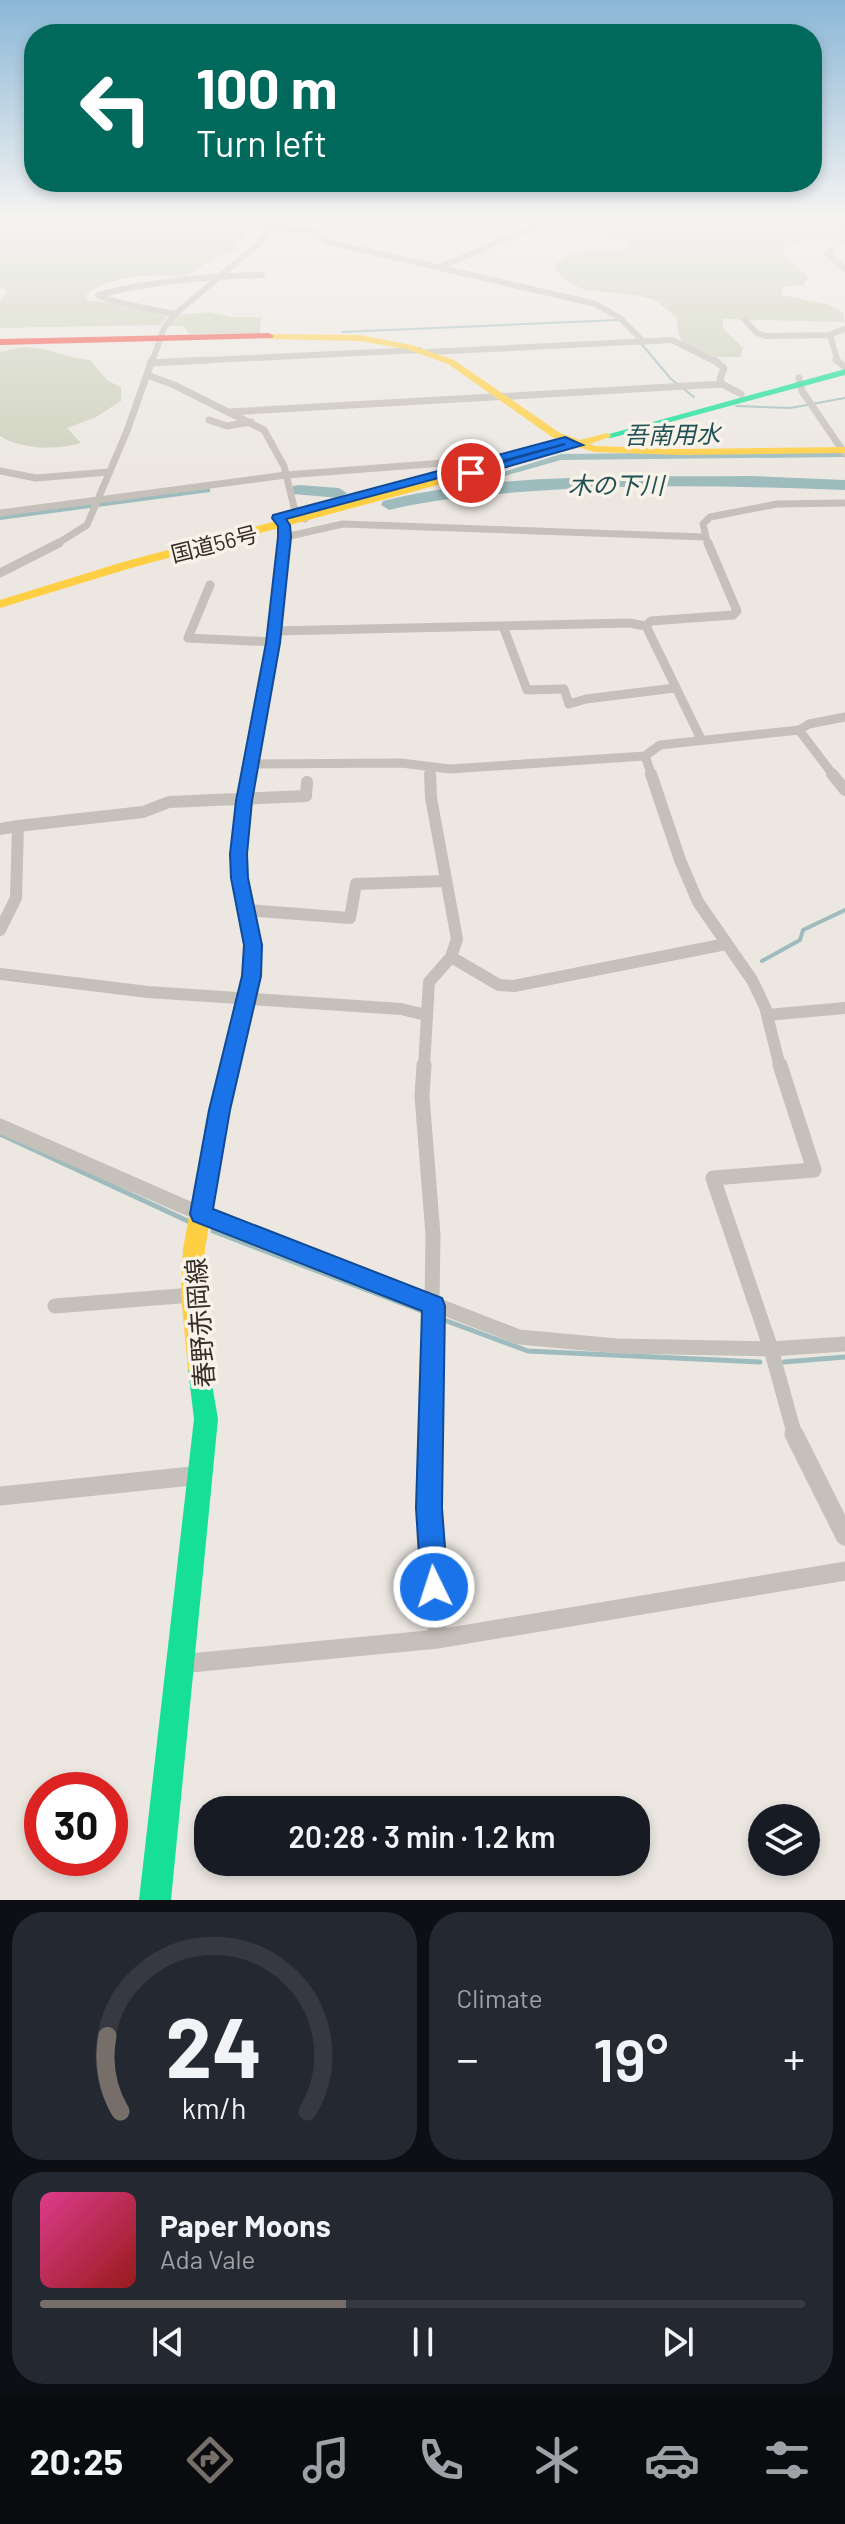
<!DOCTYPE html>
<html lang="en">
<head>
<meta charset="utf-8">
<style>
  body { margin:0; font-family:Barlow,"Noto Sans JP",sans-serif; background:#242831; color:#f1f3f6; height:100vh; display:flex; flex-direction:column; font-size:30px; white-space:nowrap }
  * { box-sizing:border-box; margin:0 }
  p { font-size:26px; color:#9ea1a6 }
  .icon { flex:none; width:44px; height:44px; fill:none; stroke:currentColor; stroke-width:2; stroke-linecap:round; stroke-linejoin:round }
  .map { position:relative; height:1900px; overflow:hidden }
  .side { display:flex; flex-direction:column; gap:12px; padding:12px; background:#0d0f14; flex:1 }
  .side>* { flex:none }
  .hud { position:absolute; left:24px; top:24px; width:798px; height:168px; border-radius:32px; box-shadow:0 4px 12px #0003; background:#00695c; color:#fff; overflow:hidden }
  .buttons { position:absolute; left:748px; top:1804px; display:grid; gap:16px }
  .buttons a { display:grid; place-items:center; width:72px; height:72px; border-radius:50%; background:#171b24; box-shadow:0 4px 12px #0003; font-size:40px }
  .speed { position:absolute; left:24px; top:1772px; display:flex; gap:16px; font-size:40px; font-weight:700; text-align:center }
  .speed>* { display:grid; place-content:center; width:104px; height:104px; border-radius:50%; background:#171b24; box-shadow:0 4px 12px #0003; line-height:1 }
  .speed .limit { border:12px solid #d22; background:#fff; color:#111 }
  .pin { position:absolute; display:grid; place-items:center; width:68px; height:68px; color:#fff; margin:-34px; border:4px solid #fff; border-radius:50%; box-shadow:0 2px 8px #0007 }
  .me { position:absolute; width:88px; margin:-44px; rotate:356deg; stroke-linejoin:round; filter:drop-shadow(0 0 6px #0008) }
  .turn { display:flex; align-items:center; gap:28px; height:168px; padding:0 40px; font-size:36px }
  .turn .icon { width:104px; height:104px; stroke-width:2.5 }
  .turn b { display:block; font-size:56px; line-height:68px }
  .big { font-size:60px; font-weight:600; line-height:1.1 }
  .side .card { flex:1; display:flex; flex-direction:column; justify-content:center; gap:12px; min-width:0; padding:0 28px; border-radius:32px; background:#242831 }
  .side .dial { align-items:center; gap:0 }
  .dial svg { height:208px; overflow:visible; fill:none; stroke:#363941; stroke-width:7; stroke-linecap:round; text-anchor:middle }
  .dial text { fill:#f1f3f6; stroke:none }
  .song { display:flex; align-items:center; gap:24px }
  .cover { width:96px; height:96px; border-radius:12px; background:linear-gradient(135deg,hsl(330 70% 55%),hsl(0 70% 35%)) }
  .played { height:8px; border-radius:4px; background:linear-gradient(90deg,#766e69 40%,#363941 40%) }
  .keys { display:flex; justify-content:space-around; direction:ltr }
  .heat { display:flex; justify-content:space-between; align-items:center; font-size:44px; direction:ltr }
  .side .tiles { flex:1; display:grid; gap:12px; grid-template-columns:1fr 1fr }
  .card:last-child { grid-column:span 2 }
  .trip { position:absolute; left:194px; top:1796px; width:456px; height:80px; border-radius:32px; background:#171b24; box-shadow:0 4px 12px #0003; font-weight:600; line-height:80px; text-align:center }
  .tabs { display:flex; height:128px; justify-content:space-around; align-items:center; background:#090b0e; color:#9ea1a6 }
  .tabs .icon { width:56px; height:56px }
  .tabs .active { color:#766e69 }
  .tabs b { font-size:36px; color:#f1f3f6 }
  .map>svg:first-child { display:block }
  .green { fill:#cdd1bc }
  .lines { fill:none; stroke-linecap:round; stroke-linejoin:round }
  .stream-far2 { stroke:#9ebcbd; stroke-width:2 }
  .stream-far1 { stroke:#9ebcbd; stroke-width:4 }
  .stream { stroke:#9ebcbd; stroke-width:5 }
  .canal { fill:#9ebcbd; fill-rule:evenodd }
  .river { fill:#9ebcbd; fill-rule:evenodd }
  .street-far5 { stroke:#c6c0ba; stroke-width:6 }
  .street-far4 { stroke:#c6c0ba; stroke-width:7 }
  .street-far3 { stroke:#c6c0ba; stroke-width:9 }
  .street-far2 { stroke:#c6c0ba; stroke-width:12 }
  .street-far1 { stroke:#c6c0ba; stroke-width:15 }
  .street { stroke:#c6c0ba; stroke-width:19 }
  .fast { fill:#16e098; fill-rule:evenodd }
  .slow { fill:#ffcf43; fill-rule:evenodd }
  .jam { fill:#f24e42; fill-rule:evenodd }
  .route { fill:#1a73e8; stroke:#114b97; stroke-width:2 }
  .labels { text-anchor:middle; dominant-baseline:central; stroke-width:7; stroke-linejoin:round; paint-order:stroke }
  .far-street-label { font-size:22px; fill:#362d28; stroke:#f9f2e9 }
  .far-water-label { font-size:24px; font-style:italic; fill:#205156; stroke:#f9f2e9 }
  .street-label { font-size:26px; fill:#362d28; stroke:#f9f2e9 }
</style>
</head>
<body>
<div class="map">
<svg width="845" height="1900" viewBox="0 0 845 1900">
  <rect width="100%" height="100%" fill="#ece7e1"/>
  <path class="green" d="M0 217H217L216 220 245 227 244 238 231 246 240 249 214 258 185 277C155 273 111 275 86 295L88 301 119 302 169 313 161 325 0 328V301L7 292 0 286Z
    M615 217H845V244L807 237 785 248 783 255 808 277 804 285 782 287V295L830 305 843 313 845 322 723 319V328L743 348 740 357C721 357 688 360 680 337 677 331 678 324 676 317L655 300 635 295 585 290 571 284 554 269C562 246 609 251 630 248L627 241 587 229Z
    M210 312 233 317H261L260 333 189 334 184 326H168L176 315Z
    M24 347C48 347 66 358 90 360L108 381 121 387V401L96 417 67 428 81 443C58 450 21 450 0 436V352Z"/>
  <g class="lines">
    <path class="stream-far2" d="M314 217 308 231 326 243
      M342 332 617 320
      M639 341 671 379 694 397
      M736 406 790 408 845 398"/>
    <path class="stream-far1" d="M762 961 800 940 803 930 845 910"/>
    <path class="stream" d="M0 1134 190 1222
      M213 1231 427 1313
      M444 1320 528 1351 760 1362
      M784 1362 845 1357"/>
    <path class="canal" d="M845 451V457L561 460 501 477 497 474 561 454Z
      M207 487 210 488V492L0 520V514Z"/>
    <path class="river" d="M750 476 845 480V490C741 486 637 484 534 491 484 495 437 498 389 510L381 505 383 501C502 472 628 477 750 476Z
      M299 485 339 488 347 493 339 498 293 494 291 490 293 486Z"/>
    <path class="street-far5" d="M241 217 247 222 274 225
      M272 228 312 230 329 242 596 304 620 318 642 340
      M832 250 827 254 845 269
      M440 267 557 217
      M175 314C159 310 106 302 98 295 152 281 206 276 262 275
      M745 320 757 333 765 336 830 335 844 329
      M830 335 838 362
      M428 352 672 340 716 362
      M152 362 164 328 173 316 263 240 278 217
      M167 362 420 350"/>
    <path class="street-far4" d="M714 360 724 368 720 379 722 384 741 394
      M836 360 844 366
      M150 363 208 360
      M147 375 174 385 264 430 284 466 294 507 305 519
      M799 378 802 391 845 454
      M229 412 722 384
      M209 420 227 426 251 422
      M0 471 36 478 109 472
      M0 513 286 475 443 463 464 467
      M285 537 343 524 705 537
      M55 545 87 525 127 431 152 360
      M708 545 703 524 710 517 777 504 845 503"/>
    <path class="street-far3" d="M0 573 59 543
      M210 585 188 638 273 642
      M503 626 527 690 564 689 569 704 586 699 675 688
      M646 626 701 739
      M274 631 629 623 646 626 651 621 733 615 737 611 708 543
      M799 730 834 776
      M645 756 652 776
      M250 764 401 763 450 769 645 756 660 745 799 730 809 724 845 717
      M430 767V776"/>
    <path class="street-far2" d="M430 774 431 798 457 939 451 957
      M651 774 680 860 698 902 752 980 765 1007 780 1067
      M832 774 845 790
      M0 829 18 826
      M246 910 350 918 356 884 445 881
      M0 930 16 898 18 826 143 812 169 802 306 796 307 782
      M0 974 148 992 401 1009 426 1015
      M767 1015 845 1008
      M424 1067 429 982 451 957 499 985 514 986 726 944"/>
    <path class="street-far1" d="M424 1065 422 1096 433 1235 430 1436
      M780 1065 814 1170 713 1178 771 1349 795 1436
      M0 1126 201 1214 519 1337 617 1346 771 1349 845 1344
      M55 1306 192 1295"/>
    <path class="street" d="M794 1434 845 1536
      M0 1496 201 1475
      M438 1639 845 1571
      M180 1664 438 1639 429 1508 430 1434"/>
    <path class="fast" d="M845 369V375L611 438 602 436Z
      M278 514 290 525 291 537 280 643 255 783 247 788 239 783 266 643 279 537 278 526 272 518Z
      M200 1358 208 1361 218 1419 171 1900H139L194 1419 188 1369 192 1361Z"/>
    <path class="slow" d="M266 334 360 335 411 345 454 360 560 433 580 440 607 433 612 436 590 444 595 446 680 449 845 447V453L680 455 594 452 578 447 131 568 0 608V600L123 562 568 443 552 437 448 364 406 349 360 341 269 339 264 336Z
      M247 778 255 783 247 854 248 878 262 945 260 976 229 1110 205 1249 203 1295 212 1369 208 1377 200 1380 192 1377 188 1369 181 1295 183 1249 209 1110 242 976 244 945 232 878 231 854 239 783Z"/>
    <path class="jam" d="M269 333 274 336 272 338 0 345V339Z"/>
  </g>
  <linearGradient id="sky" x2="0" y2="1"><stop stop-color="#8ab7d7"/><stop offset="0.45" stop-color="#f6f4f2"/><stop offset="1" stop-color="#f6f4f2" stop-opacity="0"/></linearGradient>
  <rect width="845" height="483" fill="url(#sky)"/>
  <path class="route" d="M565 437 583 445 471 477 465 473 565 444 286 519 290 525 291 537 280 643 252 801 247 854 248 878 262 945 261 976 230 1110 213 1209 442 1298 445 1306 442 1508 448 1587 444 1596 434 1600 425 1596 421 1587 416 1508 422 1311 193 1221 190 1214 209 1110 242 976 244 945 231 878 230 854 236 801 266 643 278 537V526L272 518 273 515Z"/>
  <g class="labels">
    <g class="far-street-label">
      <text transform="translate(214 543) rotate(-14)">国道56号</text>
    </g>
    <g class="far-water-label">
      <text transform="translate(672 434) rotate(-1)">吾南用水</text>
      <text x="616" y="484">木の下川</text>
    </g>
    <g class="street-label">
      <text transform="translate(199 1323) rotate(-94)">春野赤岡線</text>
    </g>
  </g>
</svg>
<div class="buttons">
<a><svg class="icon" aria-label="layers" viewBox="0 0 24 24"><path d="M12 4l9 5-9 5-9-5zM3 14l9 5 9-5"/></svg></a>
</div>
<div class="speed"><div class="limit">30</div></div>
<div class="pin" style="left:471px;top:473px;background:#d93025"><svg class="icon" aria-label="arrive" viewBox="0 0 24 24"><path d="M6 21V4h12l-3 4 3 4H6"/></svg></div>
<svg class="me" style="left:434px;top:1587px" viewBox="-20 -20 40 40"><circle r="17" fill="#1a73e8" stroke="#fff" stroke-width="3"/><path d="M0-11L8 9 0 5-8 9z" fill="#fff"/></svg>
<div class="trip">20:28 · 3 min · 1.2 km</div>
<div class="hud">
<div class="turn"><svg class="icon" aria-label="left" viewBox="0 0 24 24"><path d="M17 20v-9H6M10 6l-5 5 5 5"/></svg><div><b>100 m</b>Turn left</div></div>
</div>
</div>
<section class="side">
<div class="tiles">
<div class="card dial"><svg viewBox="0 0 100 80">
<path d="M14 69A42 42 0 1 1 86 69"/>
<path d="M14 69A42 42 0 0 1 9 40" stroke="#766e69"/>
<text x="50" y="56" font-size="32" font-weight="700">24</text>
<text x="50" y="72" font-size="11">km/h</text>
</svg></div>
<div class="card"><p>Climate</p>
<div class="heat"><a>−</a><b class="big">19°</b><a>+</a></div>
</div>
<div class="card">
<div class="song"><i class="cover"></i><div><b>Paper Moons</b><p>Ada Vale</p></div></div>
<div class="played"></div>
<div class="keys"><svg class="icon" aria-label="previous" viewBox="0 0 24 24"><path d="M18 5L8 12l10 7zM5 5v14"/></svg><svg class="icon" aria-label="pause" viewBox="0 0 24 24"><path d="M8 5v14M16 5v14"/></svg><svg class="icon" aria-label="next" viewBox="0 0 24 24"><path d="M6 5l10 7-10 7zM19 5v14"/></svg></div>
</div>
</div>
</section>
<nav class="tabs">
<b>20:25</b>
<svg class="icon active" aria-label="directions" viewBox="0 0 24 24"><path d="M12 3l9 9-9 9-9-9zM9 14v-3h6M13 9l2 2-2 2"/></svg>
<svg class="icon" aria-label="music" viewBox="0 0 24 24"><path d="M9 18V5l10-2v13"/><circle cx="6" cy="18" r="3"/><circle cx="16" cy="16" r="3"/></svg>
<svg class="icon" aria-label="phone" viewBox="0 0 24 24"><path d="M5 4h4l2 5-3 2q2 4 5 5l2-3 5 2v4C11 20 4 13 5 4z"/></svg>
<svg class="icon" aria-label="climate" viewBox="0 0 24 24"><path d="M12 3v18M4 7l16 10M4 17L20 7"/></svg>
<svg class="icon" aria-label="car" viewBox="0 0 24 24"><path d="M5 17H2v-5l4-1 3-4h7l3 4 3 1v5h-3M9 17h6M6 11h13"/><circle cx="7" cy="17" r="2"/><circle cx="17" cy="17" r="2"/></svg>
<svg class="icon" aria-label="filters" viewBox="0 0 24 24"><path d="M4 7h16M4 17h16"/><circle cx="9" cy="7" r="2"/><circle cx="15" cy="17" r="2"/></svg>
</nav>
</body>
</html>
